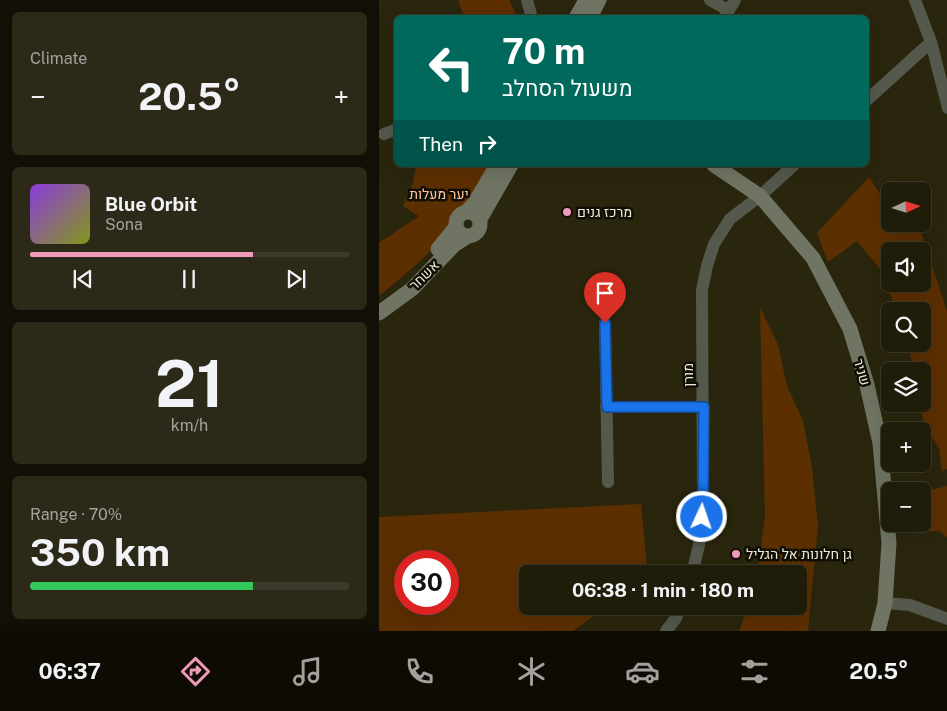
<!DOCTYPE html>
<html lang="en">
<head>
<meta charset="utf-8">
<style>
  body { margin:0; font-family:"Public Sans",Heebo,sans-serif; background:#2d2918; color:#f1f3f6; height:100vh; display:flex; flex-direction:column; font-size:19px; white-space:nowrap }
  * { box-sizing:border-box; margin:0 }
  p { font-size:16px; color:#a2a19c }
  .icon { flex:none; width:28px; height:28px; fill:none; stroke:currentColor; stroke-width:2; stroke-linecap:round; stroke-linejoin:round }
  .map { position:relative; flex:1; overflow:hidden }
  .panel { display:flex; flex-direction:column; gap:12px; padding:12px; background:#120f06; width:379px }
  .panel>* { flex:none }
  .hud { position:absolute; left:15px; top:15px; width:475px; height:152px; border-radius:8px; box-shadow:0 5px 20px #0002,0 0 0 1px #3d3a2b; background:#00695c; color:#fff; overflow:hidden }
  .needle { width:32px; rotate:86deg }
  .tools { position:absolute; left:502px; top:182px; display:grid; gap:10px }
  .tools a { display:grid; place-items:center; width:50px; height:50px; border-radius:8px; background:#201c0a; box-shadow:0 5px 20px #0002,0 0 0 1px #3d3a2b; font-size:25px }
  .speed { position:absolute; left:15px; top:550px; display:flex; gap:10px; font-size:25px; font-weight:700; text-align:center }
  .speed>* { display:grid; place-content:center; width:65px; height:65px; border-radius:50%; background:#201c0a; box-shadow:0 5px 20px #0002,0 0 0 1px #3d3a2b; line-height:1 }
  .speed .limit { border:8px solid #d22; background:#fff; color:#111 }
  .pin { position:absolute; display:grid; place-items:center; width:42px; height:42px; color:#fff; margin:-51px -21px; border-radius:50% 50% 50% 0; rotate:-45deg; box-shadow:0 0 5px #0007 }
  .pin .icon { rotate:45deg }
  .me { position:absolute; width:55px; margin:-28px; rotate:3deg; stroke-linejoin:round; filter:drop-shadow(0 0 4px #0008) }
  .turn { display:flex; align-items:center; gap:18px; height:105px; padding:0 25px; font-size:22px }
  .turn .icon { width:65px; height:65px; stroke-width:2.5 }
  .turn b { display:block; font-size:35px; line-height:42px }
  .then { display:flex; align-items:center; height:48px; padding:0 25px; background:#0003; gap:10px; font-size:19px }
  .big { font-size:38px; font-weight:700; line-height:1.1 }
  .panel .widget { flex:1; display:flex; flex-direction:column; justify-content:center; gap:8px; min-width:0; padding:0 18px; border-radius:8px; background:#2d2918 }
  .panel .dial { align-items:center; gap:0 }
  .dial b { font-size:65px; line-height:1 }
  .song { display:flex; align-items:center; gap:15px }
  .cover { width:60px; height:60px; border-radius:8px; background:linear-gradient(135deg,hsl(270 70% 55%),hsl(70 70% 35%)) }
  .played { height:5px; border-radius:2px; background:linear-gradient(90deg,#ef9ab8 70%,#3d3a2b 70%) }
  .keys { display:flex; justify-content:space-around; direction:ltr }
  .heat { display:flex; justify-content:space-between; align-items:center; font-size:28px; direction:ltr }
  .charge { height:8px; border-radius:4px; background:linear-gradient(90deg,#34c759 70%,#3d3a2b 0) }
  .trip { position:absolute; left:140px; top:565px; width:288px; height:50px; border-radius:8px; background:#201c0a; box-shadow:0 5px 20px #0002,0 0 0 1px #3d3a2b; font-weight:700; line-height:50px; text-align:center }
  .tab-bar { display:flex; height:80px; justify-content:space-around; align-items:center; background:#0d0b04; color:#a2a19c }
  .tab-bar .icon { width:35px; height:35px }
  .tab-bar .selected { color:#ef9ab8 }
  .tab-bar b { font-size:22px; color:#f1f3f6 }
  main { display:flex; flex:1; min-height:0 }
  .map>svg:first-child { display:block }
  .green { fill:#5c2f00; fill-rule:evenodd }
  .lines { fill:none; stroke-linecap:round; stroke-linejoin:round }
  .street { stroke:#55584d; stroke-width:12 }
  .secondary { stroke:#6f7463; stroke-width:15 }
  .route-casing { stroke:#114b97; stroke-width:12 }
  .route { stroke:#1a73e8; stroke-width:9 }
  .poi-dot { fill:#ef9ab8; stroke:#110f05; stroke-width:2 }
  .labels { text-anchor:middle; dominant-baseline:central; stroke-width:5; stroke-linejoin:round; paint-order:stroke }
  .park-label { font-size:14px; fill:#fec89e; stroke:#110f05 }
  .poi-label { font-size:14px; fill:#eceadb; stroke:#110f05; text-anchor:start }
  .street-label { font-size:14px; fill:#eceadb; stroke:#110f05 }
</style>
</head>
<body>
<main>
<section class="panel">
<div class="widget"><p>Climate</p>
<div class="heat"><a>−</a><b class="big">20.5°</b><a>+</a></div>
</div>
<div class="widget">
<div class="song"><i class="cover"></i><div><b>Blue Orbit</b><p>Sona</p></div></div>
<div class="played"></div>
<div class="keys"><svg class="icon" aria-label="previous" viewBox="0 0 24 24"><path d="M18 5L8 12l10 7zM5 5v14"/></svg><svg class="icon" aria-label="pause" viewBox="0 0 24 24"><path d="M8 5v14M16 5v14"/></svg><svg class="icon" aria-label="next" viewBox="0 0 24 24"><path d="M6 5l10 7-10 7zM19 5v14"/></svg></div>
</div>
<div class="widget dial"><b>21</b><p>km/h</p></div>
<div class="widget"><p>Range · 70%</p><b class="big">350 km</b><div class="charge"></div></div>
</section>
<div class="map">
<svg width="569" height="631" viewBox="0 0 569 631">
  <rect width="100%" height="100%" fill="#2a260d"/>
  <path class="green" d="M79 0H130L138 17H85Z
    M37 165H113C96 191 81 218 60 242 42 262 21 279 0 296V243L40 216 24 206 34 183Z
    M490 177 511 209V224H539L568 311V469L563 471 560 449 544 420 541 404H544V371H536L528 344H544V311H518L501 269 478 241 449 262 438 233ZM511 251H544V284H511Z
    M381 307 399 345 408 386 424 421 433 468 439 525 429 631H360L369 606H419V574H378L386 516Z
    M568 486V537L560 531 537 532V524H544V492Z
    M262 504 268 569 263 574H149V606H229L194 631H0V517ZM26 561H69V604H26Z"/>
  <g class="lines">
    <path class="street" d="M148 0 153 18
      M331 0 349 10
      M536 0 552 42 569 108
      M345 18 356 0
      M488 100 552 42
      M5 134 18 129
      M226 323 229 482
      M227 407H325
      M313 574 320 545 324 503 323 290 328 266 335 244 351 219 381 196 415 165
      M506 603 531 605 569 619
      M287 631 297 618 302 606"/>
    <path class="secondary" d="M197 18 207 0
      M211 18 220 0
      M335 165 381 196 434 258 471 329 488 385 501 443 510 543 506 603 499 631
      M77 224a12 12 0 1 1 24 0a12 12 0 1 1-24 0Z
      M87 212 95 204 118 165
      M101 219 132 165
      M59 249 77 227
      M0 313 33 289 75 245 89 236"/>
  </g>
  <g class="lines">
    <defs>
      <path id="route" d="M226 323 228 407H325L324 503 323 517"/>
    </defs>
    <use href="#route" class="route-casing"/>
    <use href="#route" class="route"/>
  </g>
  <g class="poi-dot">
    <circle cx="188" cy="212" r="5"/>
    <circle cx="357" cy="554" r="5"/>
  </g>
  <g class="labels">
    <g class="park-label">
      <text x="60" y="194">יער מעלות</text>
    </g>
    <g class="poi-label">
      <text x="198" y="212">מרכז גנים</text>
      <text x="367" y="554">גן חלונות אל הגליל</text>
    </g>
    <g class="street-label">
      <text transform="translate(45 275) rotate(-44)">אשחר</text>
      <text transform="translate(483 372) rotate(74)">שניר</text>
      <text transform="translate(309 375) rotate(-91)">מורן</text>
    </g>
  </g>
</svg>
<div class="tools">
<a><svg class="needle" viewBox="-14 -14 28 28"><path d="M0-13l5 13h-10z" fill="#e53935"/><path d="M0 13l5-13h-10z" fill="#a2a19c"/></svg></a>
<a><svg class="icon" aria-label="sound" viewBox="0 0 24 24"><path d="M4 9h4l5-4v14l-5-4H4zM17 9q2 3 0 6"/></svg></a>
<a><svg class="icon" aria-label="search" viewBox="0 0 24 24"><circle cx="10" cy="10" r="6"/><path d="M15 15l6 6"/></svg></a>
<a><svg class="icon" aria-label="layers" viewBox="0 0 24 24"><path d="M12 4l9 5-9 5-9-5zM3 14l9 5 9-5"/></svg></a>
<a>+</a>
<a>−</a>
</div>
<div class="speed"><div class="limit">30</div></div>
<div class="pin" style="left:226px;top:323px;background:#d93025"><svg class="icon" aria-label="arrive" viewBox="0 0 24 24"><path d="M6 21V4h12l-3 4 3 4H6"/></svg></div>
<svg class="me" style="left:323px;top:517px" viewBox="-20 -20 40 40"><circle r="17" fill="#1a73e8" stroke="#fff" stroke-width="3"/><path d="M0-11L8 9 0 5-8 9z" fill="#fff"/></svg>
<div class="trip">06:38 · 1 min · 180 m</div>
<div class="hud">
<div class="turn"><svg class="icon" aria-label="left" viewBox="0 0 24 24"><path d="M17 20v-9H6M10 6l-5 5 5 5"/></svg><div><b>70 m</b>משעול הסחלב</div></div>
<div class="then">Then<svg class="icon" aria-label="right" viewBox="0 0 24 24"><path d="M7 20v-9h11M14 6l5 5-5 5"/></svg></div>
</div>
</div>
</main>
<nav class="tab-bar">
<b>06:37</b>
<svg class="icon selected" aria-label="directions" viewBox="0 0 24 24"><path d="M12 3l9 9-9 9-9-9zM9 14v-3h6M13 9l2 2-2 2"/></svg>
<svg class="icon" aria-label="music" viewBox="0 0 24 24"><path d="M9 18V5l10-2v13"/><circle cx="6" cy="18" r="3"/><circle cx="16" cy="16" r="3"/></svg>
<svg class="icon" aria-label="phone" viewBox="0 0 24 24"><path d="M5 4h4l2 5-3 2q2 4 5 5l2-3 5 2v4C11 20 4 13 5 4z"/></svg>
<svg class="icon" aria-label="climate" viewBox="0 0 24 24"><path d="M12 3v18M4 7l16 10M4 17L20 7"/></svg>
<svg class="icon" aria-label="car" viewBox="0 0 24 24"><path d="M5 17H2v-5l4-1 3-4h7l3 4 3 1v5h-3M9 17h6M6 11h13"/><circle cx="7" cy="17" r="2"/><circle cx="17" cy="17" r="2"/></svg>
<svg class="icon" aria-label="filters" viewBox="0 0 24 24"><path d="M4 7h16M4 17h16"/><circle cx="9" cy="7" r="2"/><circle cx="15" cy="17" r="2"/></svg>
<b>20.5°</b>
</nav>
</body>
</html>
